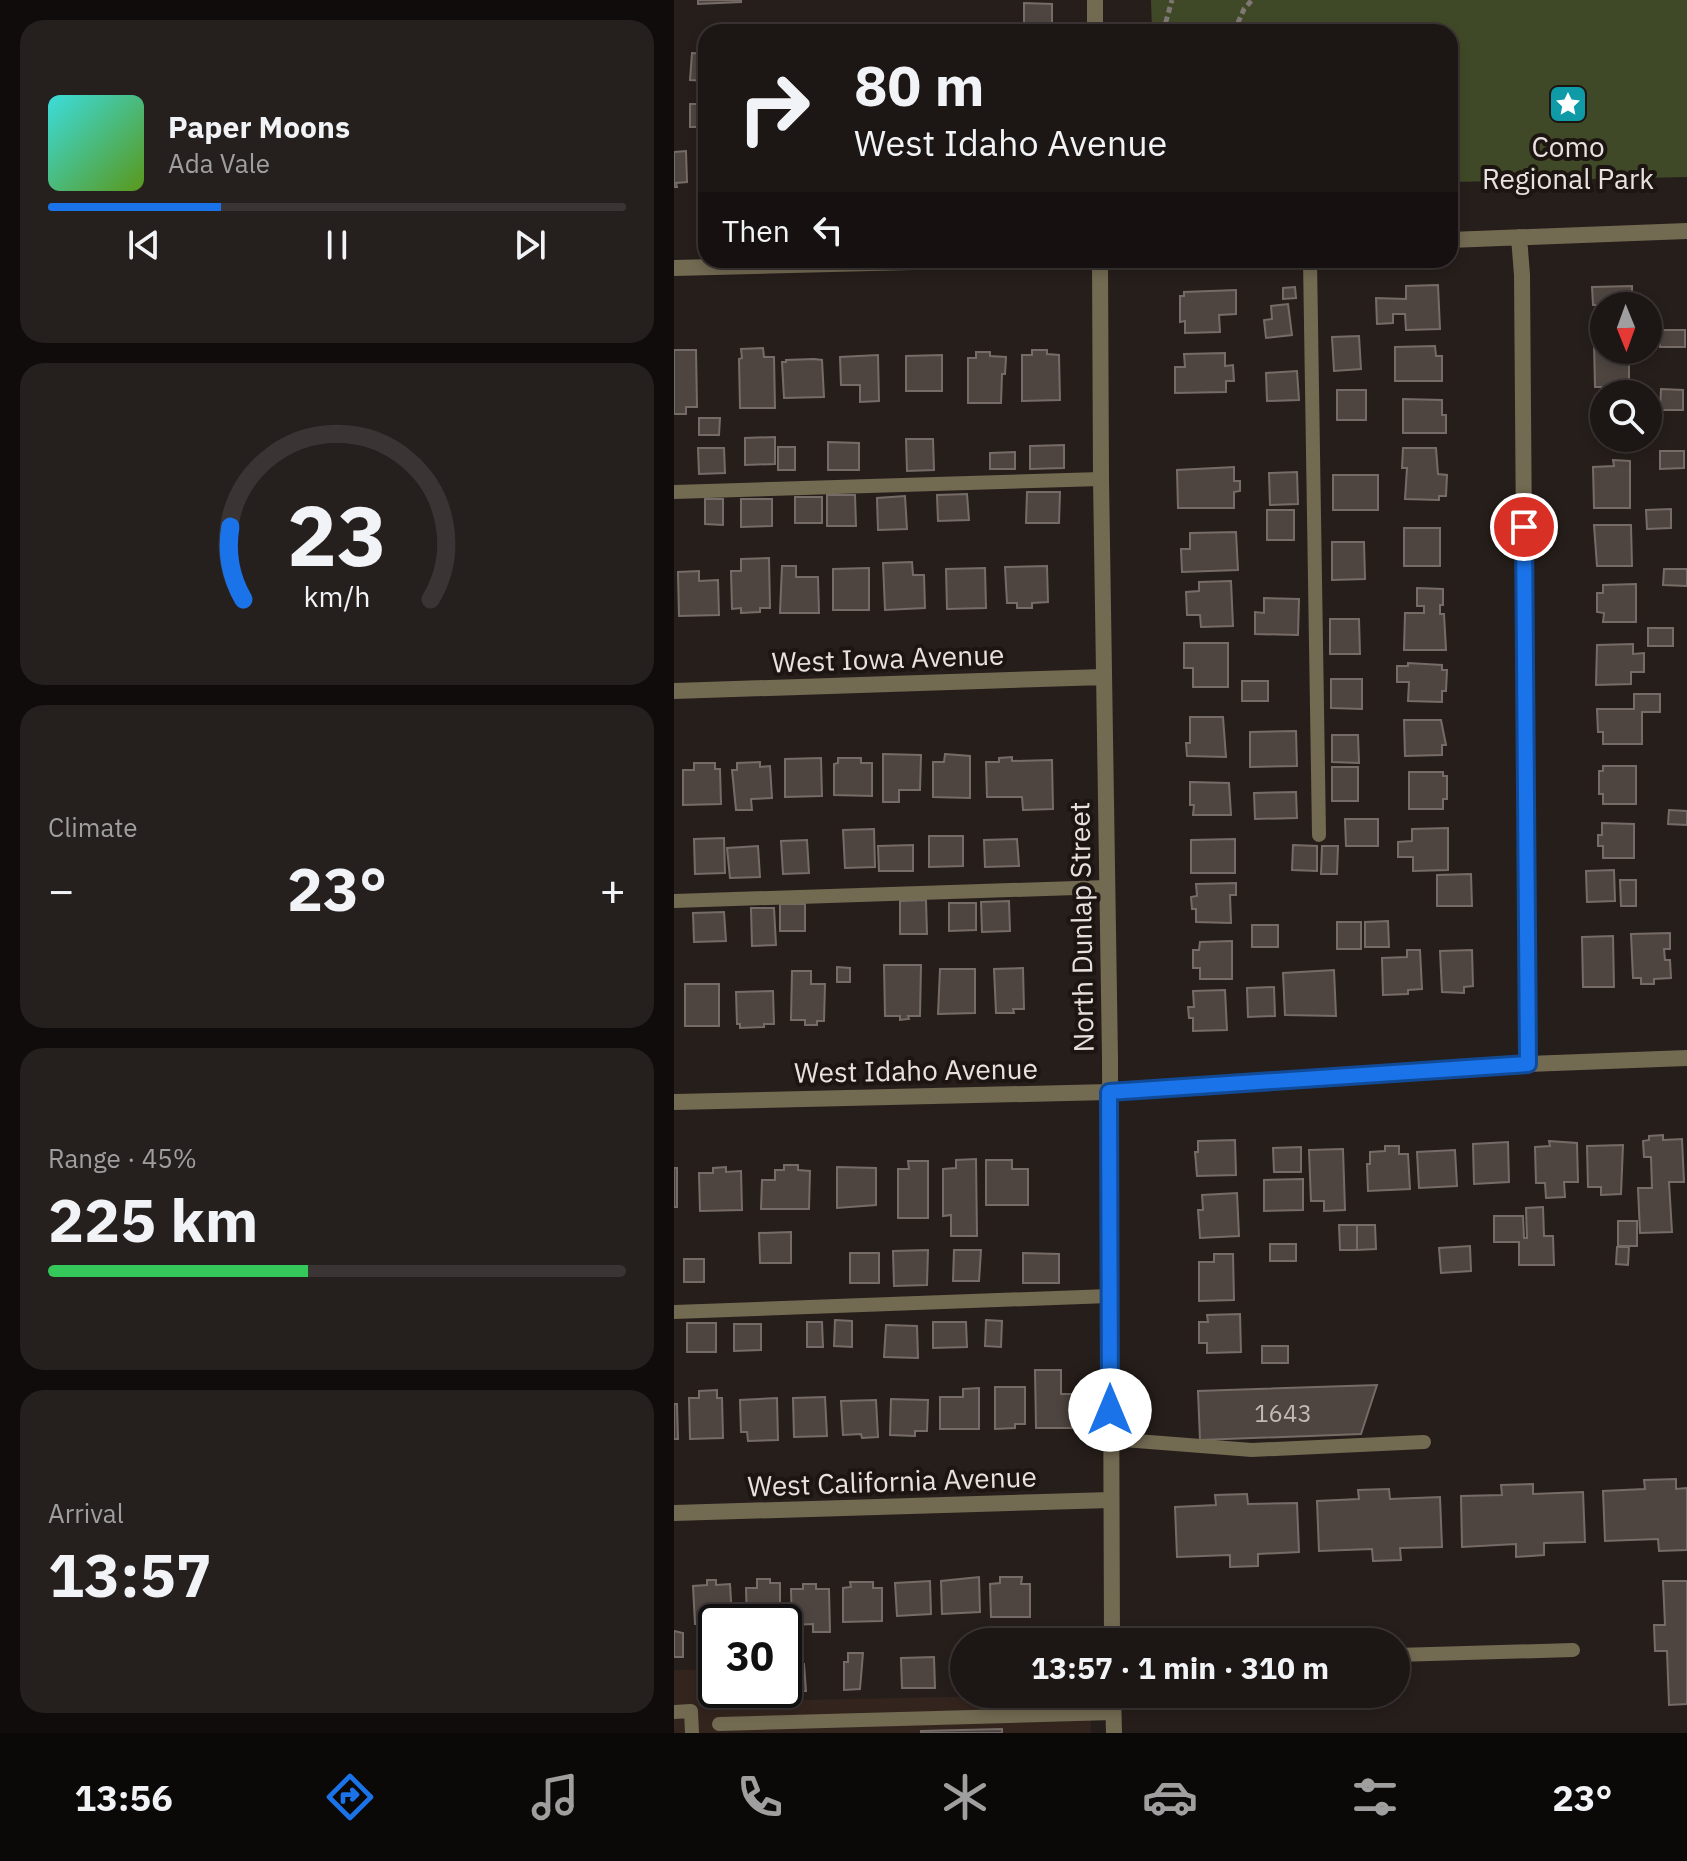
<!DOCTYPE html>
<html lang="en">
<head>
<meta charset="utf-8">
<style>
  body { margin:0; font-family:"IBM Plex Sans",sans-serif; background:#251f1d; color:#f1f3f6; height:100vh; display:flex; flex-direction:column; font-size:30px; white-space:nowrap }
  * { box-sizing:border-box; margin:0 }
  p { font-size:26px; color:#a09fa0 }
  .icon { flex:none; width:44px; height:44px; fill:none; stroke:currentColor; stroke-width:2; stroke-linecap:round; stroke-linejoin:round }
  .map { position:relative; flex:1; overflow:hidden }
  .sheet { display:flex; flex-direction:column; gap:20px; padding:20px; background:#0f0c0b; width:674px }
  .sheet>* { flex:none }
  .guide { position:absolute; left:24px; top:24px; width:760px; height:244px; border-radius:24px; box-shadow:0 4px 12px #0003,0 0 0 2px #3a3534; background:#1c1614; color:#f1f3f6; overflow:hidden }
  .needle { width:52px; rotate:179deg }
  .buttons { position:absolute; left:916px; top:292px; display:grid; gap:16px }
  .buttons a { display:grid; place-items:center; width:72px; height:72px; border-radius:50%; background:#1c1614; box-shadow:0 4px 12px #0003,0 0 0 2px #3a3534; font-size:40px }
  .speed { position:absolute; left:24px; top:1604px; display:flex; gap:16px; font-size:40px; font-weight:700; text-align:center }
  .speed>* { display:grid; place-content:center; width:104px; height:104px; border-radius:50%; background:#1c1614; box-shadow:0 4px 12px #0003,0 0 0 2px #3a3534; line-height:1 }
  .speed .limit { border:4px solid #111; border-radius:12px; background:#fff; color:#111 }
  .pin { position:absolute; display:grid; place-items:center; width:68px; height:68px; color:#fff; margin:-34px; border:4px solid #fff; border-radius:50%; box-shadow:0 2px 8px #0007 }
  .me { position:absolute; width:88px; margin:-44px; rotate:0deg; stroke-linejoin:round; filter:drop-shadow(0 0 6px #0008) }
  .turn { display:flex; align-items:center; gap:28px; height:168px; padding:0 24px; font-size:36px }
  .turn .icon { width:104px; height:104px; stroke-width:2.5 }
  .turn b { display:block; font-size:56px; line-height:68px }
  .then { display:flex; align-items:center; height:76px; padding:0 24px; background:#0003; gap:16px; font-size:30px }
  .big { font-size:60px; font-weight:800; line-height:1.1 }
  .sheet .tile { flex:1; display:flex; flex-direction:column; justify-content:center; gap:12px; min-width:0; padding:0 28px; border-radius:24px; background:#251f1d }
  .sheet .dial { align-items:center; gap:0 }
  .dial svg { height:208px; overflow:visible; fill:none; stroke:#3a3534; stroke-width:7; stroke-linecap:round; text-anchor:middle }
  .dial text { fill:#f1f3f6; stroke:none }
  .song { display:flex; align-items:center; gap:24px }
  .cover { width:96px; height:96px; border-radius:12px; background:linear-gradient(135deg,hsl(180 70% 55%),hsl(90 70% 35%)) }
  .played { height:8px; border-radius:4px; background:linear-gradient(90deg,#1a73e8 30%,#3a3534 30%) }
  .keys { display:flex; justify-content:space-around; direction:ltr }
  .heat { display:flex; justify-content:space-between; align-items:center; font-size:44px; direction:ltr }
  .charge { height:12px; border-radius:6px; background:linear-gradient(90deg,#34c759 45%,#3a3534 0) }
  .trip { position:absolute; left:276px; top:1628px; width:460px; height:80px; border-radius:40px; background:#1c1614; box-shadow:0 4px 12px #0003,0 0 0 2px #3a3534; font-weight:800; line-height:80px; text-align:center }
  .menu { display:flex; height:128px; justify-content:space-around; align-items:center; background:#0b0908; color:#a09fa0 }
  .menu .icon { width:56px; height:56px }
  .menu .active { color:#1a73e8 }
  .menu b { font-size:36px; color:#f1f3f6 }
  main { display:flex; flex:1; min-height:0 }
  .map>svg:first-child { display:block }
  .built { fill:#33251e }
  .green { fill:#404927 }
  .building { fill:#4e4540; stroke:#766c67; stroke-width:2 }
  .lines { fill:none; stroke-linecap:round; stroke-linejoin:round }
  .path { stroke:#7e7774; stroke-width:5; stroke-dasharray:6 4; stroke-linecap:butt }
  .lane { stroke:#736a52; stroke-width:14 }
  .street { stroke:#736a52; stroke-width:16 }
  .route-casing { stroke:#114b97; stroke-width:20 }
  .route { stroke:#1a73e8; stroke-width:14 }
  .labels { text-anchor:middle; dominant-baseline:central; stroke-width:8; stroke-linejoin:round; paint-order:stroke }
  .number-label { font-size:24px; fill:#c1bab7 }
  .poi-label { font-size:28px; fill:#e7e1df; stroke:#1d1511 }
  .street-label { font-size:28px; fill:#e7e1df; stroke:#1d1511 }
</style>
</head>
<body>
<main>
<section class="sheet">
<div class="tile">
<div class="song"><i class="cover"></i><div><b>Paper Moons</b><p>Ada Vale</p></div></div>
<div class="played"></div>
<div class="keys"><svg class="icon" aria-label="previous" viewBox="0 0 24 24"><path d="M18 5L8 12l10 7zM5 5v14"/></svg><svg class="icon" aria-label="pause" viewBox="0 0 24 24"><path d="M8 5v14M16 5v14"/></svg><svg class="icon" aria-label="next" viewBox="0 0 24 24"><path d="M6 5l10 7-10 7zM19 5v14"/></svg></div>
</div>
<div class="tile dial"><svg viewBox="0 0 100 80">
<path d="M14 69A42 42 0 1 1 86 69"/>
<path d="M14 69A42 42 0 0 1 9 41" stroke="#1a73e8"/>
<text x="50" y="56" font-size="32" font-weight="700">23</text>
<text x="50" y="72" font-size="11">km/h</text>
</svg></div>
<div class="tile"><p>Climate</p>
<div class="heat"><a>−</a><b class="big">23°</b><a>+</a></div>
</div>
<div class="tile"><p>Range · 45%</p><b class="big">225 km</b><div class="charge"></div></div>
<div class="tile"><p>Arrival</p><b class="big">13:57</b></div>
</section>
<div class="map">
<svg width="1013" height="1733" viewBox="0 0 1013 1733">
  <rect width="100%" height="100%" fill="#261e1a"/>
  <path class="built" d="M42 1669V1690H76L77 1701 416 1694 417 1733H0V1670Z"/>
  <path class="green" d="M477 0H1013V177L776 182V32H478Z"/>
  <path class="building" d="M24 0H67V2L24 4Z
    M350 3 378 4V31L350 32Z
    M205 23 206 32H190L189 24Z
    M296 24 331 25V32H296Z
    M138 25H169V32H138Z
    M263 25H291V32H263Z
    M18 53 32 54V81L16 80Z
    M16 104H32V127H16Z
    M12 151 13 182 2 183 3 187H0V152Z
    M764 285 766 329 732 330 731 314H719V323L703 324 702 298 732 299V286Z
    M958 286V306H930V328H924V305H919L918 287Z
    M621 287 622 298 609 299V288Z
    M562 290V314L545 315 546 332 511 333V321L506 322V296H510V292Z
    M614 304 618 335 592 338 590 320 598 319 597 306Z
    M985 330H1011V347H986Z
    M685 336 687 369 660 371 658 337Z
    M920 342H930V350H955V387H921Z
    M761 346 762 356H768V381H721V347Z
    M89 348 90 357H100L101 408H66L65 359 68 358 67 349Z
    M0 350H22L23 407H12V414H0Z
    M358 350H373V354L385 355 386 400 348 401V355H358Z
    M302 352H316V356L332 357 331 374H328L327 403H294V358H302Z
    M551 353V366L559 365 560 381H552V392L501 393V367H511L510 354Z
    M204 355 205 401 186 402V385H167L166 357Z
    M268 355V391H232V356Z
    M140 359 148 360 150 397 110 398 108 362H112V360Z
    M623 371 625 400 593 401 592 373Z
    M987 389 1009 390V410H986Z
    M663 390H692V420H663Z
    M729 399 768 400V415H772V433H729Z
    M925 404H930V438H960V441H925V427H921V415H925Z
    M25 418H46L45 435H25Z
    M101 437V464L71 465V438Z
    M232 439H259L260 470 233 471Z
    M154 442 185 443V470H154Z
    M390 445V468L356 469V446Z
    M104 447H121V470H104Z
    M24 448H50L51 473 25 474Z
    M729 448H762L764 474 773 475 772 496H765V500L731 499 733 468H728Z
    M986 451H1010V468L986 469Z
    M341 452V469H316V453Z
    M939 460 956 461V508H920L919 467 940 466Z
    M560 467V481H566V491L560 492V508H504L503 470Z
    M623 472 624 504 596 505 595 473Z
    M659 475H704V510H659Z
    M353 492H386L385 523H352Z
    M293 494 295 520 264 521 263 495Z
    M153 495H181L182 526H153Z
    M231 496 233 529 204 530 203 498Z
    M121 497H148V523H121Z
    M31 499H49V525L31 524Z
    M67 499H98V526L67 527Z
    M997 509V528L973 529 972 510Z
    M593 510H620V540H593Z
    M920 525H957L958 566H923Z
    M730 528H766V566H730Z
    M562 532 564 570 508 572 507 549H516V533Z
    M658 542H690L691 579 658 580Z
    M95 558 96 608H86V612L67 613V608L58 609 57 571H67V559Z
    M238 562 239 575H250L251 608 211 610 209 563Z
    M108 566H122V577H144L145 613H106Z
    M373 566 374 602 358 603V608H343V603H333L331 567Z
    M195 568V610H159V569Z
    M311 568 312 608 273 609 272 569Z
    M990 569H1013V586L989 585Z
    M25 571V581L44 580 45 615 5 616 4 572Z
    M557 581 559 626 527 627 526 615H513L512 592 525 591V582Z
    M962 584V622H929L930 613 923 612V593H929V585Z
    M743 588 769 589V605H766V614H770L772 650H730L731 613H750V606H743Z
    M590 598 625 599 624 635 581 634V612L590 613Z
    M656 619H685L686 654H656Z
    M974 628H999V646H974Z
    M510 643H554V687H519V668H510Z
    M959 644V654L970 653V672H957V684L922 685 923 645Z
    M734 663 768 665V670H773L772 691H768V702L734 701 735 682H723V666H734Z
    M657 679H688V709L657 708Z
    M568 681H594V701H568Z
    M960 694H986V712H968V744H929V732H924L923 709H960Z
    M516 717H549L552 757 513 756 512 743H516Z
    M730 720H767L772 745H768V755L731 756Z
    M622 731 623 766 576 767V732Z
    M658 735H684L685 763 658 762Z
    M209 754 247 755 246 790H225V802H209Z
    M271 754 296 756V798L259 797V762H270Z
    M338 757V761L378 760 379 809 349 810 348 797H313L312 762H325V758Z
    M147 758 148 796 111 797V759Z
    M164 758H187V763H198V796L160 795V764L164 763Z
    M86 762V767L96 766 98 798 77 799 78 810H62L58 770H63V763Z
    M20 763H41V769H46L47 804 9 805V770H20Z
    M929 766H962V804H929V794H925V771H929Z
    M658 767H684V801H658Z
    M735 772H769V776H773V799H769V809H735Z
    M516 782 555 783 557 815H519L520 805H516Z
    M622 792 623 818 581 819 580 793Z
    M995 810 1013 811V825L994 824Z
    M671 819H704V846H672Z
    M928 823 960 824V858H929V846H924V835H928Z
    M774 828V870L739 871V857H724V842L738 841V829Z
    M200 829 201 867 171 868 169 830Z
    M255 836H289V866L255 867Z
    M50 838 51 873 21 874 20 839Z
    M343 839 345 866 311 867 310 840Z
    M561 839V873H517V840Z
    M133 840 135 873 109 874 107 841Z
    M239 845V871H205L204 846Z
    M619 845 643 846V871L618 870Z
    M84 846 86 877 56 878 53 848Z
    M648 846H664L663 874H647Z
    M940 870 941 901 913 902 912 871Z
    M797 874 798 906H763V875Z
    M946 880H962V906H947Z
    M562 883V895H556L557 923 522 922V909H518L517 897 523 896 522 884Z
    M252 900 253 934H226V901Z
    M335 901 336 931 308 932 307 902Z
    M275 903H302V930L275 931Z
    M106 904H131V931H106Z
    M77 908H100L102 945 78 946Z
    M50 912 52 941 20 942 19 913Z
    M714 921 715 947H691V922Z
    M663 922H687V949H663Z
    M578 925H604V947H578Z
    M996 933V949H990L991 960H996L997 978 980 979V984H967V978H959L957 934Z
    M939 936 940 987H909L908 937Z
    M558 941V979H526V968H519V950H525L526 942Z
    M733 950H746L748 989 734 990V994L709 995 708 958 733 957Z
    M798 950 799 986 790 987V993L768 992 766 951Z
    M210 965H247L246 1016H234L235 1019 226 1020V1016H211Z
    M163 967 176 968V982H163Z
    M349 968 350 1009H339L340 1013H322L320 969Z
    M266 969H301V1013L264 1014Z
    M660 970 662 1016 611 1015 609 973Z
    M118 971H137V984H151L150 1021H143V1025H131V1020H117Z
    M11 984H45V1026H11Z
    M600 987 601 1016 574 1017 573 988Z
    M551 990 553 1030 519 1031V1018H515L514 1007H520L519 991Z
    M99 991 100 1024H90V1027L66 1028V1024H63L62 992Z
    M989 1135V1140L1008 1139 1010 1182H995L998 1232 966 1233 964 1188H978L977 1157H970L969 1141 975 1140V1136Z
    M561 1140 562 1175 523 1176 521 1152H524V1141Z
    M875 1141 903 1143 904 1182H890L891 1197 872 1198 871 1183H862L861 1147 876 1146Z
    M834 1142 835 1182 800 1184 799 1144Z
    M949 1145 947 1194 927 1195V1187H914L913 1146Z
    M711 1146H725V1154H734L736 1189 694 1191 693 1164H696V1152L711 1151Z
    M627 1147V1172H600L599 1148Z
    M669 1149 671 1210 650 1211V1201H637L635 1150Z
    M781 1150 783 1186 745 1188 743 1152Z
    M302 1159 303 1236H277V1215L269 1216V1169L282 1168V1160Z
    M312 1160H338V1169H354V1205H312Z
    M234 1161H254V1218H224V1169H235Z
    M110 1165H124V1170L136 1171 135 1209H87L88 1180H101V1170H110Z
    M52 1167V1172L67 1171 68 1210 26 1211 25 1173H39V1168Z
    M163 1167 202 1168V1205L163 1208Z
    M0 1168H3V1207H0Z
    M629 1179V1210L590 1211V1180Z
    M563 1193 565 1236 526 1238 524 1210H529L528 1195Z
    M869 1207 870 1236H879L880 1265H845V1242H820V1216H849L850 1238H853L852 1208Z
    M944 1221H963V1246H944Z
    M665 1225H683V1250H666Z
    M683 1225H701L702 1249 683 1250Z
    M117 1232V1263H86L85 1233Z
    M596 1244H622V1261H596Z
    M796 1246 797 1271 767 1273 765 1248Z
    M943 1247H955L954 1265 942 1264Z
    M254 1250 253 1285 220 1286 219 1251Z
    M280 1250H307L305 1281H279Z
    M176 1253H205V1283H176Z
    M349 1253 385 1254V1283H349Z
    M540 1254H559L560 1300 525 1301V1262H540Z
    M10 1259H30V1282H10Z
    M566 1314 567 1352 533 1353V1343H525V1322H534L533 1315Z
    M161 1320 178 1321V1347L160 1346Z
    M312 1320 328 1321 327 1347 311 1346Z
    M133 1322H148L149 1347H133Z
    M259 1322H292L293 1347 259 1348Z
    M13 1323H42V1352H13Z
    M60 1324H87V1350L60 1351Z
    M212 1325 243 1326 244 1358 210 1357Z
    M588 1346H614V1363H588Z
    M361 1370H387V1394H398V1428H362Z
    M703 1385 687 1434 526 1440 524 1391Z
    M321 1387H351V1424H341V1428L321 1429Z
    M305 1388V1429H266V1397H289V1389Z
    M43 1390V1398H48L49 1438 16 1439 15 1398H25V1391Z
    M151 1397 153 1436 120 1437 119 1398Z
    M103 1398 104 1440 74 1441 73 1432H67L66 1400Z
    M217 1399 254 1400 253 1431H241V1436L216 1435Z
    M202 1400 204 1437 188 1438 187 1434 169 1435 167 1401Z
    M0 1404H3L4 1439H0Z
    M1002 1479V1489L1013 1488V1550L985 1551 984 1539 931 1541 929 1491 971 1489 970 1480Z
    M859 1484V1494L909 1492 911 1542 870 1543V1555L842 1557V1544L788 1547 787 1496 828 1495 827 1485Z
    M715 1489 716 1499 766 1497 768 1547 726 1548 727 1560 699 1561 698 1549 645 1551 643 1501 685 1499 684 1490Z
    M573 1494 574 1504 623 1503 625 1552 584 1554V1566L556 1567V1555L503 1557 501 1507 542 1505 541 1495Z
    M305 1577 306 1612 268 1614 267 1581Z
    M326 1577H348L347 1584H356V1617H317L316 1584 326 1583Z
    M83 1579H96V1583H106V1622H73L72 1588H83Z
    M33 1580H42V1585L56 1584 58 1618 32 1619V1624H21L19 1586 33 1585Z
    M256 1581 257 1614 223 1616 221 1583Z
    M989 1581H1013V1704L995 1705 993 1651H981L980 1625H991Z
    M176 1582H199V1588H208V1621L169 1622V1588L177 1587Z
    M129 1584H142V1589H155L156 1632H139V1624L118 1625 117 1589H129Z
    M0 1631 9 1633V1657H0Z
    M174 1653H189L186 1689 170 1690V1662H174Z
    M286 1655H290V1686H287Z
    M110 1657H113V1665L130 1664 132 1691H96L110 1690Z
    M260 1657 261 1688H228L227 1658Z
    M328 1729V1733H247V1731Z"/>
  <g class="lines">
    <path class="path" d="M489 32 498 0
      M560 32 570 9 578 0"/>
    <path class="lane" d="M636 260 645 835
      M0 492 427 479
      M0 901 432 887
      M0 1312 435 1296
      M437 1439 578 1450 750 1442
      M722 1655 899 1650
      M0 1712 17 1711 18 1733
      M45 1724 439 1713"/>
    <path class="street" d="M421 0V32
      M845 237 848 275 854 1064
      M776 240 1013 231
      M426 260 427 479 436 1059 438 1642
      M0 268 319 260
      M0 691 430 677
      M0 1102 435 1092 854 1064 1013 1058
      M0 1513 437 1500
      M439 1694 440 1733"/>
  </g>
  <g class="lines">
    <defs>
      <path id="route" d="M436 1410 435 1092 854 1064 850 527"/>
    </defs>
    <use href="#route" class="route-casing"/>
    <use href="#route" class="route"/>
  </g>
  <defs>
    <symbol id="sight-square" viewBox="-11 -11 22 22"><rect x="-9" y="-9" width="18" height="18" rx="4" fill="#0f9aa8" stroke="#1d1511"/><path d="M0-6L1.8-2.2L6-1.7L2.9 1.2L3.7 5.4L0 3.3L-3.7 5.4L-2.9 1.2L-6-1.7L-1.8-2.2Z" fill="#fff"/></symbol>
  </defs>
  <g fill-rule="evenodd">
    <use href="#sight-square" x="872" y="82" width="44" height="44"/>
  </g>
  <g class="labels">
    <g class="number-label">
      <text x="609" y="1413">1643</text>
    </g>
    <g class="poi-label">
      <text x="894" y="146">Como<tspan x="894" dy="32">Regional Park</tspan></text>
    </g>
    <g class="street-label">
      <text transform="translate(214 658) rotate(-2)">West Iowa Avenue</text>
      <text transform="translate(407 927) rotate(-91)">North Dunlap Street</text>
      <text transform="translate(242 1070) rotate(-1)">West Idaho Avenue</text>
      <text transform="translate(218 1481) rotate(-2)">West California Avenue</text>
    </g>
  </g>
</svg>
<div class="buttons">
<a><svg class="needle" viewBox="-14 -14 28 28"><path d="M0-13l5 13h-10z" fill="#e53935"/><path d="M0 13l5-13h-10z" fill="#a09fa0"/></svg></a>
<a><svg class="icon" aria-label="search" viewBox="0 0 24 24"><circle cx="10" cy="10" r="6"/><path d="M15 15l6 6"/></svg></a>
</div>
<div class="speed"><div class="limit">30</div></div>
<div class="pin" style="left:850px;top:527px;background:#d93025"><svg class="icon" aria-label="arrive" viewBox="0 0 24 24"><path d="M6 21V4h12l-3 4 3 4H6"/></svg></div>
<svg class="me" style="left:436px;top:1410px" viewBox="-20 -20 40 40"><circle r="19" fill="#fff"/><path d="M0-13L10 11 0 6-10 11z" fill="#1a73e8"/></svg>
<div class="trip">13:57 · 1 min · 310 m</div>
<div class="guide">
<div class="turn"><svg class="icon" aria-label="right" viewBox="0 0 24 24"><path d="M7 20v-9h11M14 6l5 5-5 5"/></svg><div><b>80 m</b>West Idaho Avenue</div></div>
<div class="then">Then<svg class="icon" aria-label="left" viewBox="0 0 24 24"><path d="M17 20v-9H6M10 6l-5 5 5 5"/></svg></div>
</div>
</div>
</main>
<nav class="menu">
<b>13:56</b>
<svg class="icon active" aria-label="directions" viewBox="0 0 24 24"><path d="M12 3l9 9-9 9-9-9zM9 14v-3h6M13 9l2 2-2 2"/></svg>
<svg class="icon" aria-label="music" viewBox="0 0 24 24"><path d="M9 18V5l10-2v13"/><circle cx="6" cy="18" r="3"/><circle cx="16" cy="16" r="3"/></svg>
<svg class="icon" aria-label="phone" viewBox="0 0 24 24"><path d="M5 4h4l2 5-3 2q2 4 5 5l2-3 5 2v4C11 20 4 13 5 4z"/></svg>
<svg class="icon" aria-label="climate" viewBox="0 0 24 24"><path d="M12 3v18M4 7l16 10M4 17L20 7"/></svg>
<svg class="icon" aria-label="car" viewBox="0 0 24 24"><path d="M5 17H2v-5l4-1 3-4h7l3 4 3 1v5h-3M9 17h6M6 11h13"/><circle cx="7" cy="17" r="2"/><circle cx="17" cy="17" r="2"/></svg>
<svg class="icon" aria-label="filters" viewBox="0 0 24 24"><path d="M4 7h16M4 17h16"/><circle cx="9" cy="7" r="2"/><circle cx="15" cy="17" r="2"/></svg>
<b>23°</b>
</nav>
</body>
</html>
